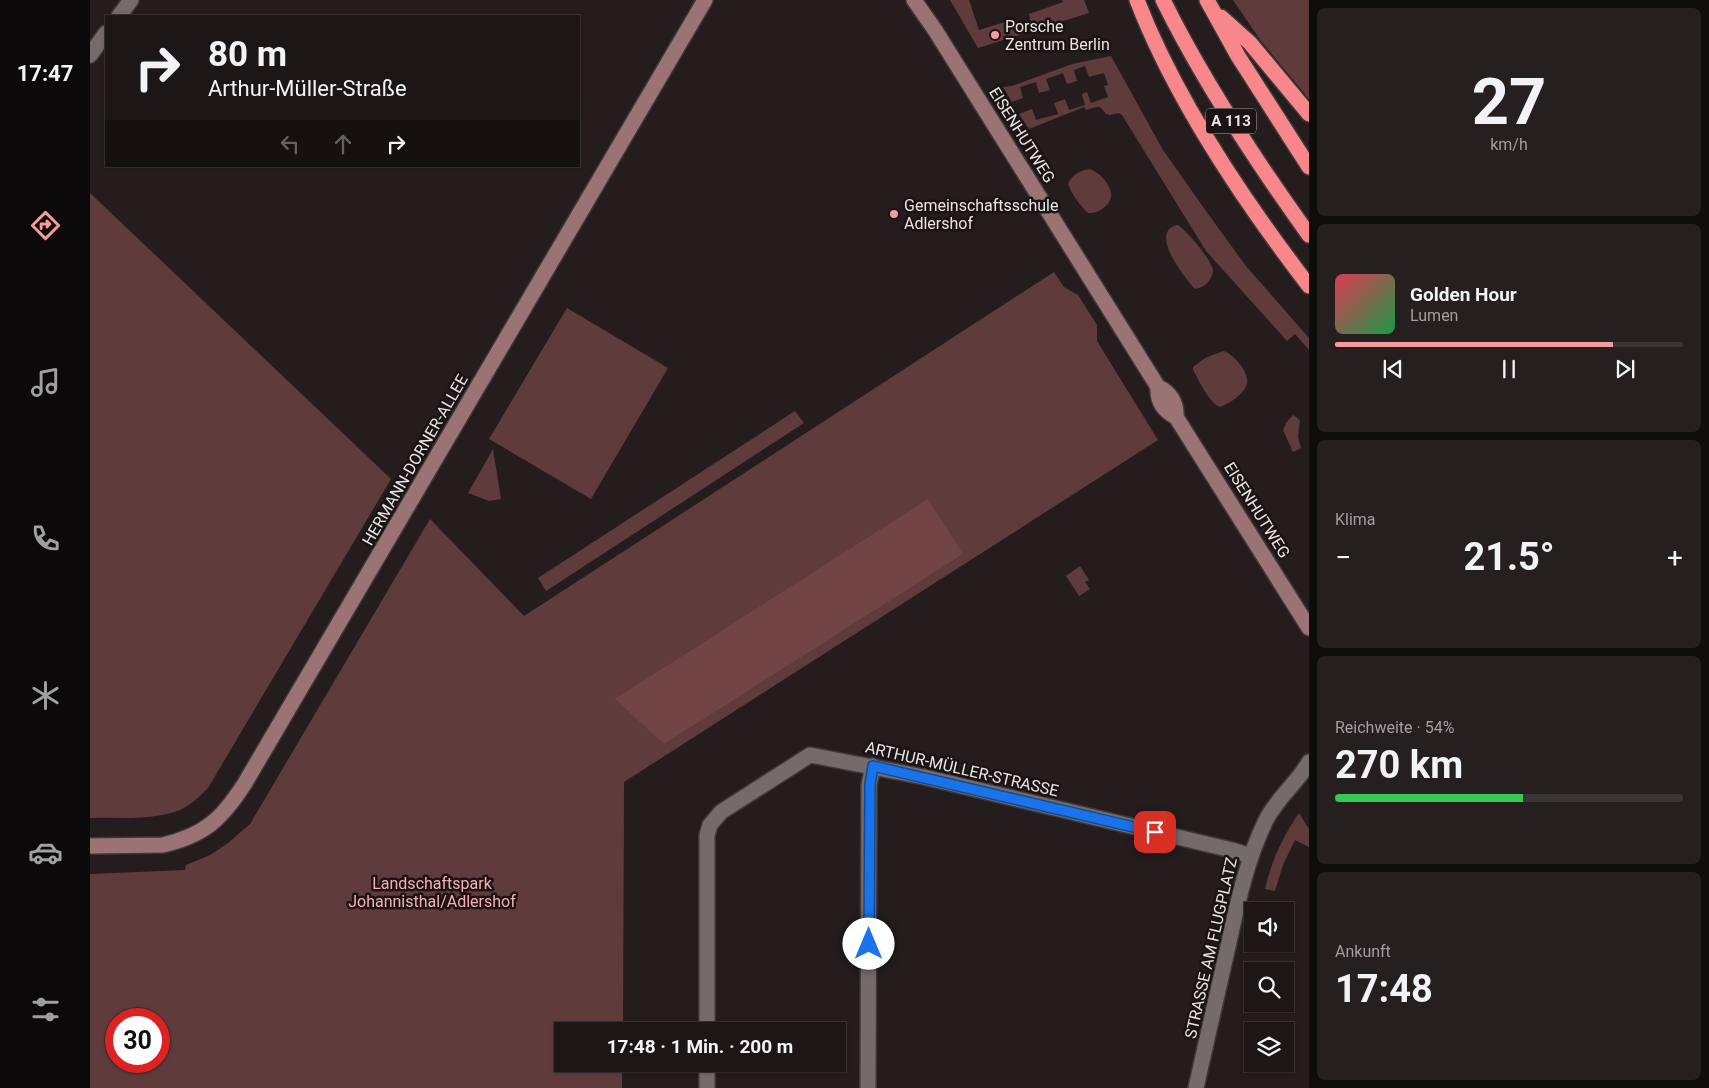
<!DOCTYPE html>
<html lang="de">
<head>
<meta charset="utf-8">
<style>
  body { margin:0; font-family:Roboto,sans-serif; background:#251f1f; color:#f1f3f6; height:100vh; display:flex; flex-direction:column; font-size:19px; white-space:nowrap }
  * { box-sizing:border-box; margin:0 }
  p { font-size:16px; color:#a09fa1 }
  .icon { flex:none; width:28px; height:28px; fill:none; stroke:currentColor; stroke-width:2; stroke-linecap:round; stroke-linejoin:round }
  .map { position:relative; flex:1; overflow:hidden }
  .drawer { display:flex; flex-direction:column; gap:8px; padding:8px; background:#0f0c0c; width:400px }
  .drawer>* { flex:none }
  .guide { position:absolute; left:15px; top:15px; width:475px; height:152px; border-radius:0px; box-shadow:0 1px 4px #0004,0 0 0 1px #3a3535; background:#1c1616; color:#f1f3f6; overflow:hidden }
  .controls { position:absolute; left:1154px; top:902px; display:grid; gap:10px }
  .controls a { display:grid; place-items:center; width:50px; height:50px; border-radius:0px; background:#1c1616; box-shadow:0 1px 4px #0004,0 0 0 1px #3a3535; font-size:25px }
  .speed { position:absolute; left:15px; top:1008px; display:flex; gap:10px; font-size:25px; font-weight:700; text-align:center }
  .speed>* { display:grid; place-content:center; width:65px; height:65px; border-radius:50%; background:#1c1616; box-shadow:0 1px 4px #0004,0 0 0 1px #3a3535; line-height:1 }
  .speed .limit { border:8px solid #d22; background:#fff; color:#111 }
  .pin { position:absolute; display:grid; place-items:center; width:42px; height:42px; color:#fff; margin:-21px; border-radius:10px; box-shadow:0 2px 8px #0006 }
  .me { position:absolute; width:55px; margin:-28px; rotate:0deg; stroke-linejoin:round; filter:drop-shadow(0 0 4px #0008) }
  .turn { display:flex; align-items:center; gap:18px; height:105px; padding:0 20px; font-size:22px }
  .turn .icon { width:65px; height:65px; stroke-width:2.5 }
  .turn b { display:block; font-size:35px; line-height:42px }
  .lanes { display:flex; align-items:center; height:48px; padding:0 20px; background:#0003; justify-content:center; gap:25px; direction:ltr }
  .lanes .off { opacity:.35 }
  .big { font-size:38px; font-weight:700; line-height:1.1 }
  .drawer .tile { flex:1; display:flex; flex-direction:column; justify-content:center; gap:8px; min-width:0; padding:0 18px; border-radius:8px; background:#251f1f }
  .drawer .dial { align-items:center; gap:0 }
  .dial b { font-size:65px; line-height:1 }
  .song { display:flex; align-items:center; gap:15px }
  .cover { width:60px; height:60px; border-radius:8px; background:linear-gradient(135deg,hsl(350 70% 55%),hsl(140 70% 35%)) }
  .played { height:5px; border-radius:2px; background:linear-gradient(90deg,#f59b9c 80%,#3a3535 80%) }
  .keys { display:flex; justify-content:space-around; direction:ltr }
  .heat { display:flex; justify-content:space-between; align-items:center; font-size:28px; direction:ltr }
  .charge { height:8px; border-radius:4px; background:linear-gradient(90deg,#34c759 54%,#3a3535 0) }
  .trip { position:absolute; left:464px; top:1022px; width:292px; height:50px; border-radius:0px; background:#1c1616; box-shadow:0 1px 4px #0004,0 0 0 1px #3a3535; font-weight:700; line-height:50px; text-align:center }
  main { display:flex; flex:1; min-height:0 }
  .menu { display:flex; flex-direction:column; width:90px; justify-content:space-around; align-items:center; background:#0b0909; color:#a09fa1 }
  .menu .icon { width:35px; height:35px }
  .menu .selected { color:#f59b9c }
  .menu b { font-size:22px; color:#f1f3f6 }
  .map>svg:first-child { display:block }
  .green { fill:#5f3b3c; fill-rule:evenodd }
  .forest { fill:#714546 }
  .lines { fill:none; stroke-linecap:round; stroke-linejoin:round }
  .street-casing { stroke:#3e3838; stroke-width:18 }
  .secondary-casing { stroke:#3e3838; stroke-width:18 }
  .highway-casing { stroke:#3e3838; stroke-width:18 }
  .street { stroke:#756b6b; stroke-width:15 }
  .secondary { stroke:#9c7374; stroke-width:15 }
  .highway { stroke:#f7878a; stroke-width:15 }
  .route-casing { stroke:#114b97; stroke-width:12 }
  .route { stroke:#1a73e8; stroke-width:9 }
  .poi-dot { fill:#f59b9c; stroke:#1b1414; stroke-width:2 }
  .labels { text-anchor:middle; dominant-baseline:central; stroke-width:5; stroke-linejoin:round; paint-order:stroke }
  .shield { fill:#1b1414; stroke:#aca6a6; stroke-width:1 }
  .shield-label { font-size:15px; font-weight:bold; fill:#eae4e4 }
  .poi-label { font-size:16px; fill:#eae4e4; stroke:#1b1414; text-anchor:start }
  .street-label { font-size:16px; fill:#eae4e4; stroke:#1b1414 }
  .park-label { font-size:16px; fill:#fbaeae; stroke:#1b1414 }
</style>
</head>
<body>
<main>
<nav class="menu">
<b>17:47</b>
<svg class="icon selected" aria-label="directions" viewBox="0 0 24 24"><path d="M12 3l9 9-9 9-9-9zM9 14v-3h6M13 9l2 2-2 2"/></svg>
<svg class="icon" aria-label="music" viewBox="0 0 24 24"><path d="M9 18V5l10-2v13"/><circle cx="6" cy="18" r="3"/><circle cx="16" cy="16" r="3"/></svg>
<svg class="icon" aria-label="phone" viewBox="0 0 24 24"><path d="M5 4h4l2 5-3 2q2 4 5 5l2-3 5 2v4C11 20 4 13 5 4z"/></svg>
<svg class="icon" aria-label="climate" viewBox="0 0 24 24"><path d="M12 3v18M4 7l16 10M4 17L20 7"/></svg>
<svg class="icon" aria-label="car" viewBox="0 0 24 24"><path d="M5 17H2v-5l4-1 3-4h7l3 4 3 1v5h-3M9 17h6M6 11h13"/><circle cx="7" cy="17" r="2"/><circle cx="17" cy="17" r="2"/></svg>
<svg class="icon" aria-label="filters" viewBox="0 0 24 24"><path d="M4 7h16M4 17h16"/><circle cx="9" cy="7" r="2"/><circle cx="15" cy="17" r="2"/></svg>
</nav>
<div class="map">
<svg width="1219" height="1088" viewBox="0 0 1219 1088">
  <rect width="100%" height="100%" fill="#251d1d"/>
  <path class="green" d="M860 0H879L889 30 921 20 924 30 941 24 939 14 973 2 972 0H994L999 13 888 48Z
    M1143 0H1219V99L1171 41Z
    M1021 56 1073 150 1116 211 1156 266 1219 338V350L1205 334 1197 341 1116 251 1032 115 1028 113 1020 115 1016 114 1010 107H1006L996 110 994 107 939 129 929 114 942 109 946 120 968 114 964 103 975 99 979 110 995 105 992 94 997 92 1001 103 1018 97 1014 86 1018 85 1014 73 999 77 995 66 984 70 987 81 977 84 973 73 956 79 960 90 949 93 946 82 930 87 933 98 922 102 913 87 922 86 982 64Z
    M1000 169C1009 172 1023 186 1021 197 1019 207 1007 214 998 213 990 205 982 195 978 184 982 175 990 170 1000 169Z
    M0 193 301 479 118 788C110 796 101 805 90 810 62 821 29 817 0 818Z
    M1088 225C1097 231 1121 259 1123 270 1123 274 1121 278 1119 281 1115 286 1111 288 1105 289 1095 278 1057 231 1088 225Z
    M964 272 974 287 988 295 1007 325V341L1068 440 534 782 533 1031H472V1064H532V1088H0V874L95 870 96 865 120 855 138 843 160 824 340 519 434 616ZM26 1019H69V1061H26Z
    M477 308 578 368 501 499 399 439Z
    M1133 351C1143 353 1160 373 1157 384 1154 394 1139 404 1130 407 1119 403 1109 380 1103 370V367L1115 358Z
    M705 411 714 423 456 591 448 578Z
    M1203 415 1210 420 1208 437 1211 448 1203 452 1193 430 1196 423Z
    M403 449 411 499 399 501 378 493Z
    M990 566 999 580 995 582 1000 589 989 596 976 576Z
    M1209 813 1219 829V847L1205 840 1193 865 1185 891 1175 889C1181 862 1193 836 1209 813Z"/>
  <path class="forest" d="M838 499 873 554 574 744 525 699Z"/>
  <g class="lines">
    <defs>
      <path id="street" d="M29 16 41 0
        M0 55 16 33
        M617 1031V835L620 825 631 812 720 755 834 777 1142 850 1161 856
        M617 1088V1064
        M778 1088 779 785 783 766
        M1106 1088C1116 1042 1127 996 1137 951 1147 906 1156 861 1176 820 1187 798 1208 782 1219 762"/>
      <path id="secondary" d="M824 0 845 30 1068 387C1080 392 1087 403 1086 417
        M1068 387C1067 401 1074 411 1086 417L1219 628
        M0 846 73 845C115 835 132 819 155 783L615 0"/>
      <path id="highway" d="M1047 0C1086 101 1153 200 1219 286
        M1073 0C1114 83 1165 160 1219 235
        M1117 0 1148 56 1219 167
        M1131 17 1160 43 1219 114"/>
    </defs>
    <use href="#street" class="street-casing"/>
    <use href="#secondary" class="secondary-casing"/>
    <use href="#highway" class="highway-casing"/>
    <use href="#street" class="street"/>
    <use href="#secondary" class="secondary"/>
    <use href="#highway" class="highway"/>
  </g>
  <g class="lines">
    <defs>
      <path id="route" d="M779 944 780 784 783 766 1065 832"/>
    </defs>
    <use href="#route" class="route-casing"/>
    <use href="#route" class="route"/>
  </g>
  <g class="poi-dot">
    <circle cx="905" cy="35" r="5"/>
    <circle cx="804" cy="214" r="5"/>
  </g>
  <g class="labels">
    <rect class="shield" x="1116" y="108.5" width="50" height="25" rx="4"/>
    <g class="shield-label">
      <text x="1141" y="121">A 113</text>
    </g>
    <g class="poi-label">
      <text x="915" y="26">Porsche<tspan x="915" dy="18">Zentrum Berlin</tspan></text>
      <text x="814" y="205">Gemeinschaftsschule<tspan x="814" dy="18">Adlershof</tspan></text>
    </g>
    <g class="street-label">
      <text transform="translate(932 135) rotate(58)">EISENHUTWEG</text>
      <text transform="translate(325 460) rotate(-60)">HERMANN-DORNER-ALLEE</text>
      <text transform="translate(1167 510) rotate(58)">EISENHUTWEG</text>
      <text transform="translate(872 769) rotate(13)">ARTHUR-MÜLLER-STRASSE</text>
      <text transform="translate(1121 948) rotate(-77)">STRASSE AM FLUGPLATZ</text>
    </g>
    <g class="park-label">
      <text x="342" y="883">Landschaftspark<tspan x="342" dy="18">Johannisthal/Adlershof</tspan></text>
    </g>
  </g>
</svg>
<div class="controls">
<a><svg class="icon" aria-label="sound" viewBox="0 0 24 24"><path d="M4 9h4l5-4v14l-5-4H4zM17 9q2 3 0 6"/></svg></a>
<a><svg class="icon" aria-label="search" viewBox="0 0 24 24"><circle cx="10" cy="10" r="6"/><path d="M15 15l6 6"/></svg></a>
<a><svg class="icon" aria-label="layers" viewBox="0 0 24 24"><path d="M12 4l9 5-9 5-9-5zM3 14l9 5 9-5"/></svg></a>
</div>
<div class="speed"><div class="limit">30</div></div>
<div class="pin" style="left:1065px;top:832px;background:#d93025"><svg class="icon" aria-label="arrive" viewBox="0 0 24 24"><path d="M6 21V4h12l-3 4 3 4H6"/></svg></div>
<svg class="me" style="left:779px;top:944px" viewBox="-20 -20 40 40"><circle r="19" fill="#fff"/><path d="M0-13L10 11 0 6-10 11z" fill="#1a73e8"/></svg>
<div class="trip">17:48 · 1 Min. · 200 m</div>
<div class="guide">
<div class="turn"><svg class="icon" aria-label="right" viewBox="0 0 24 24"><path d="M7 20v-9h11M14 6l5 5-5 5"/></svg><div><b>80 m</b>Arthur-Müller-Straße</div></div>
<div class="lanes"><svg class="icon off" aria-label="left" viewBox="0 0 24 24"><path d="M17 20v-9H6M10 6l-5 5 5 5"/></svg><svg class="icon off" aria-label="ahead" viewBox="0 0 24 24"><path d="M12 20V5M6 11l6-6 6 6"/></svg><svg class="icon" aria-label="right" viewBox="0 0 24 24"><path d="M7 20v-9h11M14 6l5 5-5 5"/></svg></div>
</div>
</div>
<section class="drawer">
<div class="tile dial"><b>27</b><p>km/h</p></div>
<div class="tile">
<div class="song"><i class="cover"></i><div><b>Golden Hour</b><p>Lumen</p></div></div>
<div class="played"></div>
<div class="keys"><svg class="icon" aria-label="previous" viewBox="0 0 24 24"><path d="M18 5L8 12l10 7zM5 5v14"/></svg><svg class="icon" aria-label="pause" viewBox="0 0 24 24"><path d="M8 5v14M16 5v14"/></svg><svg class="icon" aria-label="next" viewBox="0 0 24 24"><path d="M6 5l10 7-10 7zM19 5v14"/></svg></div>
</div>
<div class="tile"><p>Klima</p>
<div class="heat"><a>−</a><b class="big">21.5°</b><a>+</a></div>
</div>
<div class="tile"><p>Reichweite · 54%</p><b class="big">270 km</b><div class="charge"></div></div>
<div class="tile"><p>Ankunft</p><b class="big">17:48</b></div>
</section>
</main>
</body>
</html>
